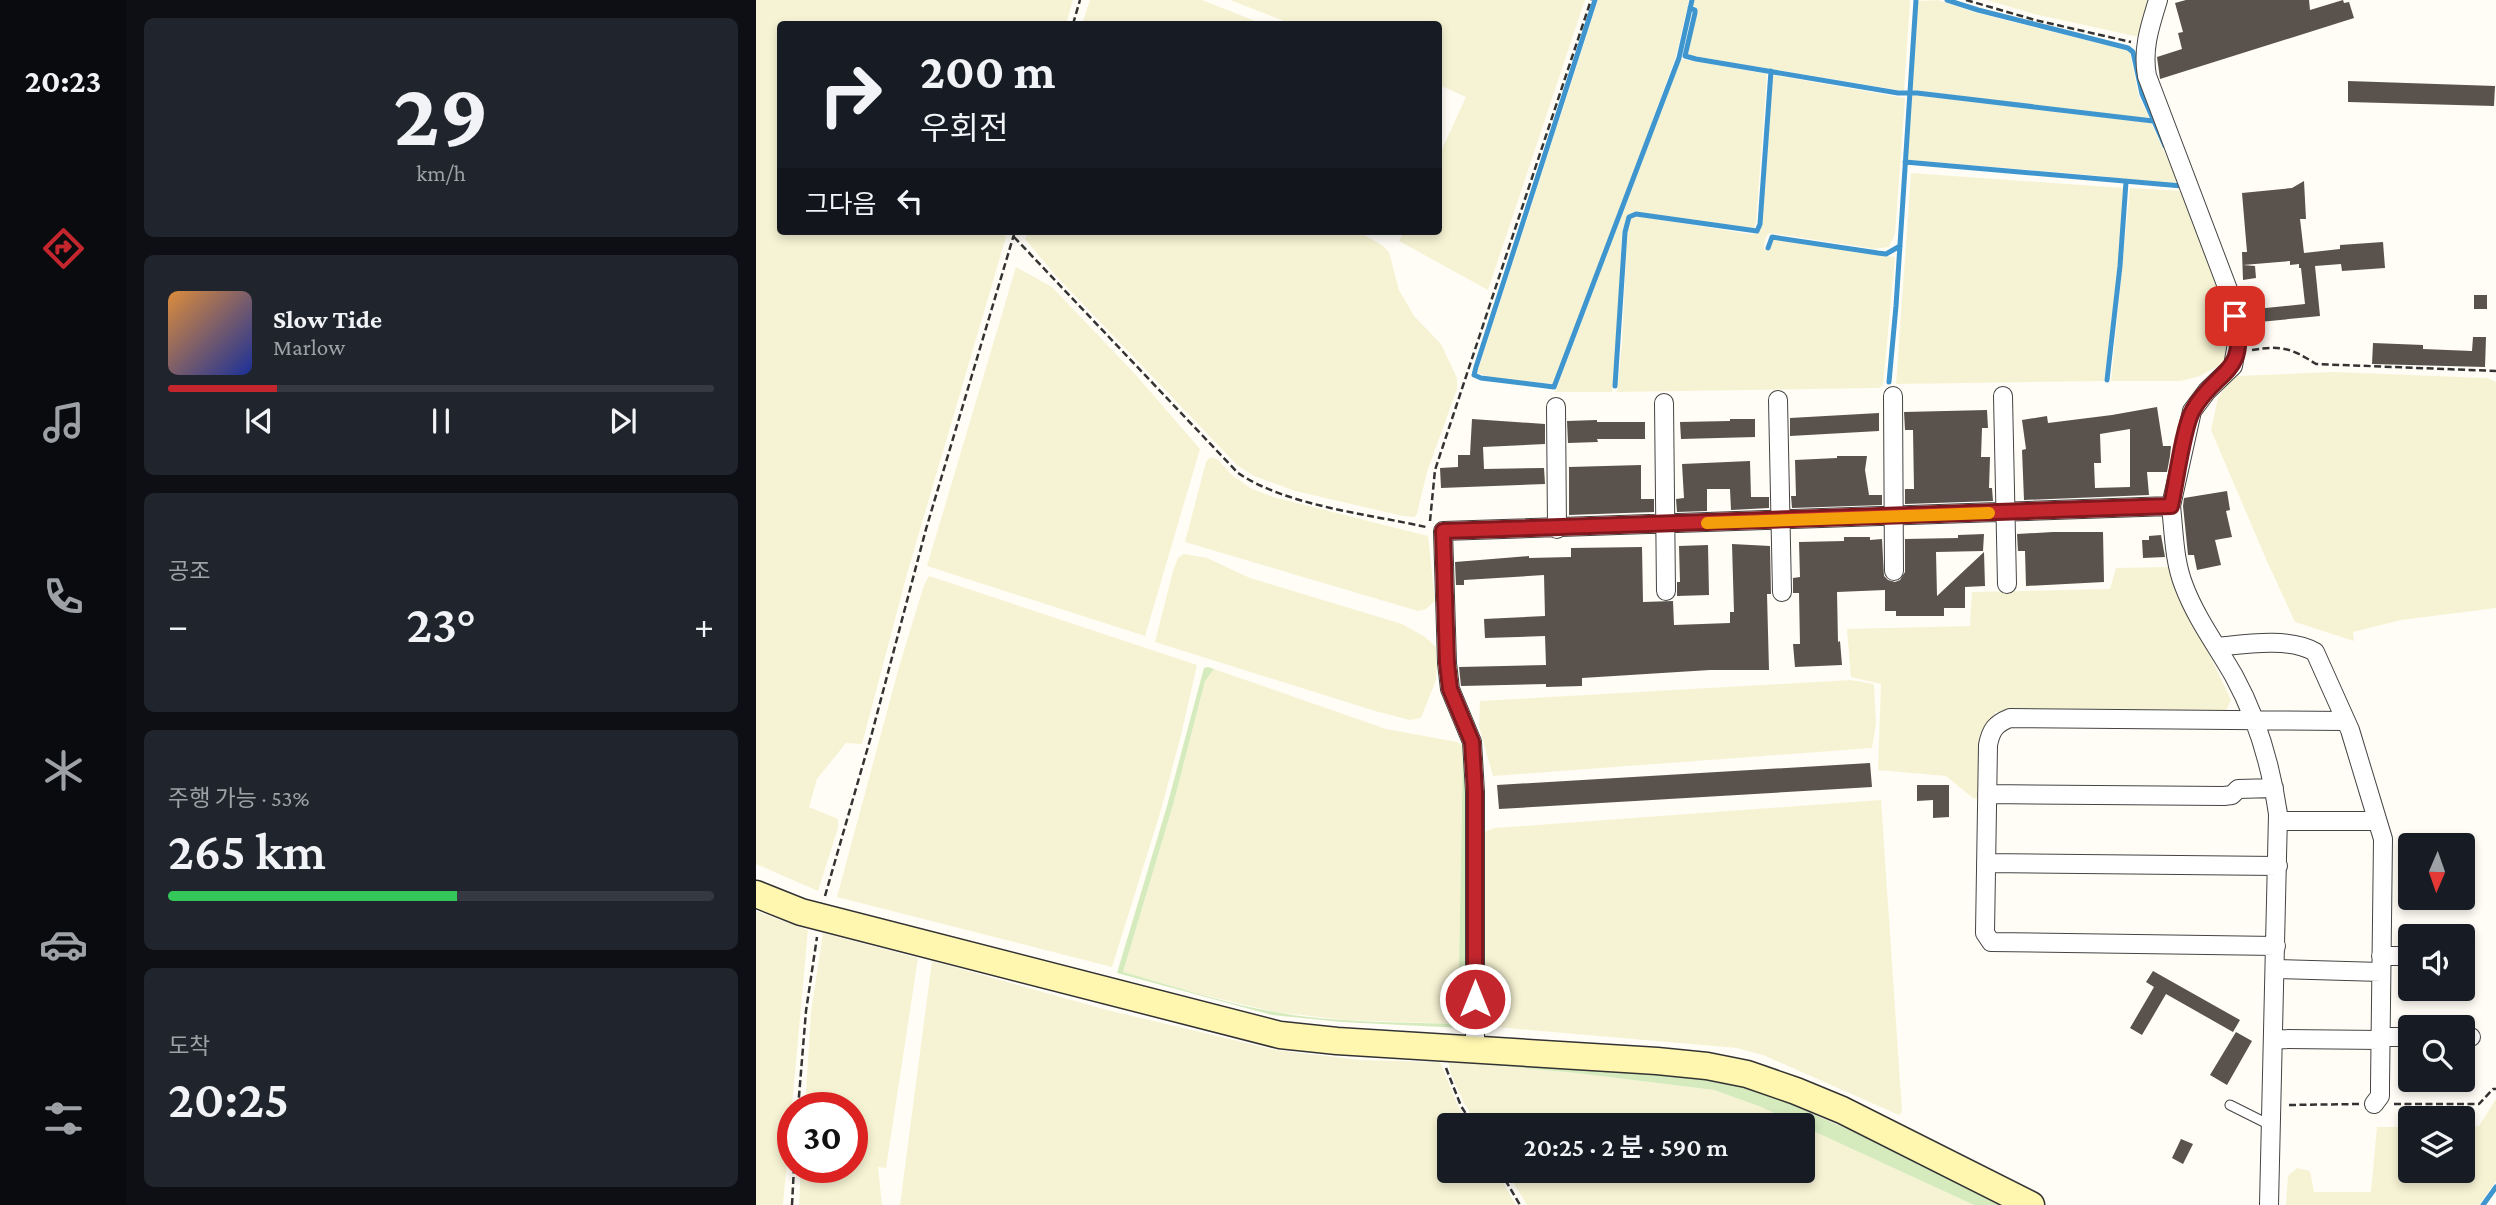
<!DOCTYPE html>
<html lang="ko">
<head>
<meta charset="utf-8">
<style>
  body { margin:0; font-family:"Crimson Pro","Noto Sans KR",serif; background:#20242c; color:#f1f3f6; height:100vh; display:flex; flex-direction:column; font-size:26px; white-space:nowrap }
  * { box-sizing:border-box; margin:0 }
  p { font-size:23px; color:#9ea1a6 }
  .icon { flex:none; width:38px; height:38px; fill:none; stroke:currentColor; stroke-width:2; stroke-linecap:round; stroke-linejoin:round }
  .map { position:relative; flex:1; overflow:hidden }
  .sheet { display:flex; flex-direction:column; gap:18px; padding:18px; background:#0d0f14; width:630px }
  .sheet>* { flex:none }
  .guide { position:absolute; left:21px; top:21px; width:665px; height:214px; border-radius:7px; box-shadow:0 4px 10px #0003; background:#171b24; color:#f1f3f6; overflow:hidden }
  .needle { width:46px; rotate:182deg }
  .controls { position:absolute; left:1642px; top:833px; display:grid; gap:14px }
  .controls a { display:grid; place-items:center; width:77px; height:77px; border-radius:7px; background:#171b24; box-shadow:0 4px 10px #0003; font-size:35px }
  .speed { position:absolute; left:21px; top:1092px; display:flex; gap:14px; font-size:35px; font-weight:700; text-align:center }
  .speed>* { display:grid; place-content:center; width:91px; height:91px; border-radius:50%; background:#171b24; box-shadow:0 4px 10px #0003; line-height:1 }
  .speed .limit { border:10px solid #d22; background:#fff; color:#111 }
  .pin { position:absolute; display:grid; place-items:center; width:60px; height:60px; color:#fff; margin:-30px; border-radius:14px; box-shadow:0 4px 10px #0006 }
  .me { position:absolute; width:77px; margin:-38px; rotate:0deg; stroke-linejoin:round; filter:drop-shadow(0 0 5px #0008) }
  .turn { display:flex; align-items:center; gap:24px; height:147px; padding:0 28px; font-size:32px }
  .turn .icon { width:91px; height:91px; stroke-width:2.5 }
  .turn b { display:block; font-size:49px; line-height:60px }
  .then { display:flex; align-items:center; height:66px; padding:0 28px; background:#0003; gap:14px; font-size:26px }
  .big { font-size:52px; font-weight:600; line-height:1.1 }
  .sheet .card { flex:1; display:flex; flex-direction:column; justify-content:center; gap:10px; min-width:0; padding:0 24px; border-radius:10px; background:#20242c }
  .sheet .dial { align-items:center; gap:0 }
  .dial b { font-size:91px; line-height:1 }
  .song { display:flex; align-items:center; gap:21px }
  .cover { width:84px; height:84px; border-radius:10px; background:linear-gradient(135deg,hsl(30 70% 55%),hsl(230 70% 35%)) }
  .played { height:7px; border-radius:4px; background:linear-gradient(90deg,#c4262e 20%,#363941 20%) }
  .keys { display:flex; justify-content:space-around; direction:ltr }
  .heat { display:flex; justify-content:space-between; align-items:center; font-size:38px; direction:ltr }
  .charge { height:10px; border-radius:5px; background:linear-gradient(90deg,#34c759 53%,#363941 0) }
  .trip { position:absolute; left:681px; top:1113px; width:378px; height:70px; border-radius:7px; background:#171b24; box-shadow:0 4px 10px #0003; font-weight:600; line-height:70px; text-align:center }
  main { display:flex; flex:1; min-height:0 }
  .tab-bar { display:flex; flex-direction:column; width:126px; justify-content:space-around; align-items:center; background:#090b0e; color:#9ea1a6 }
  .tab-bar .icon { width:49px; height:49px }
  .tab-bar .current { color:#c4262e }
  .tab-bar b { font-size:32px; color:#f1f3f6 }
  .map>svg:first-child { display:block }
  .farmland { fill:#f6f3d4 }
  .green { fill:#d5ebbd }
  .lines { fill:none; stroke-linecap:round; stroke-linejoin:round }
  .stream { stroke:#3f96cf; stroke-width:5 }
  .building { fill:#5a524d; fill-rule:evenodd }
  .service-casing { stroke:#444; stroke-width:11 }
  .minor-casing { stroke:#444; stroke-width:20 }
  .secondary-casing { stroke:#333; stroke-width:29 }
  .path { stroke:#333; stroke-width:2.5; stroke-dasharray:7 3.5; stroke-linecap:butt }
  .service { stroke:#fff; stroke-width:9 }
  .minor { stroke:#fff; stroke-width:18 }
  .secondary { stroke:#fff6b0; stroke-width:26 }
  .route-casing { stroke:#7f191e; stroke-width:18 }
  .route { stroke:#c4262e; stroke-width:12 }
  .slow { stroke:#f59e0b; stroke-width:12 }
</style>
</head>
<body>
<main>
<nav class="tab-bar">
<b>20:23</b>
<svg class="icon current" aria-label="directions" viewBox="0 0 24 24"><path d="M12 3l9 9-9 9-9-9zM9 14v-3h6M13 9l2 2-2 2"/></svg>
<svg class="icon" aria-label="music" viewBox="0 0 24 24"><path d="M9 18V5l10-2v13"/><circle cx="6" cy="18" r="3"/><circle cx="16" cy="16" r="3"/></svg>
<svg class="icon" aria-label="phone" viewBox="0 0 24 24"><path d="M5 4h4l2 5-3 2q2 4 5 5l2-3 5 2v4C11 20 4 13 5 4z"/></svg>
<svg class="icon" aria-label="climate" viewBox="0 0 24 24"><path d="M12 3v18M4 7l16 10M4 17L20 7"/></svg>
<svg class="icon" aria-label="car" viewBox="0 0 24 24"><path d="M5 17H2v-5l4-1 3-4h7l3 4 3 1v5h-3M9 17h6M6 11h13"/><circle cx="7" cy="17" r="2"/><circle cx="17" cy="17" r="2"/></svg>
<svg class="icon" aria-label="filters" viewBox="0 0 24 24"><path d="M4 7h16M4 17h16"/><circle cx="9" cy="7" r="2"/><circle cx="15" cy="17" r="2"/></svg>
</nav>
<section class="sheet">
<div class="card dial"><b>29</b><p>km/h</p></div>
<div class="card">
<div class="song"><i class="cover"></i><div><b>Slow Tide</b><p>Marlow</p></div></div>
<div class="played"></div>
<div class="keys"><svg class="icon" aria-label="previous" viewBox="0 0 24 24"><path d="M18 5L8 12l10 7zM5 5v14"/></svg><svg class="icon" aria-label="pause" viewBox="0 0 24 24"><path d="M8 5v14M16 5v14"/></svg><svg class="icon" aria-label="next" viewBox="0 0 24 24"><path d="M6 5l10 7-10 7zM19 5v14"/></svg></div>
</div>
<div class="card"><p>공조</p>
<div class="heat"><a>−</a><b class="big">23°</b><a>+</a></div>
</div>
<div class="card"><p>주행 가능 · 53%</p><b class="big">265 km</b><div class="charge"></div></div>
<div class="card"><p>도착</p><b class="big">20:25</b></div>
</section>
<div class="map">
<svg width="1740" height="1205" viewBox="0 0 1740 1205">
  <rect width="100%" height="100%" fill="#fffdf5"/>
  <path class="farmland" d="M0 0H317L310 24H24V231H244L250 237 151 574 106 744 90 743 61 779 53 807 82 819V828L62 891 0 864Z
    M334 0H446L507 24H326Z
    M474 0H829L732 290 643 241 648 231H682L683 156 710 97 683 85 682 24H536Z
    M842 0H933L920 56 850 248 797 384 738 378 721 373Z
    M937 0H1154L1148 91 931 55 941 10 940 7 936 5Z
    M1182 0 1221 13 1370 50 1374 53 1383 97 1394 119 1155 90 1162 1Z
    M1231 0H1395L1383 37 1278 14Z
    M925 59 1011 74 1000 223 998 228H995L881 212 871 216 866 232 861 342 856 392H799Z
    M1017 75 1149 98 1139 234 1133 247 1119 249 1013 233 1009 239 1008 249 1014 250 1015 241 1023 239 1139 257 1127 386 1122 388 861 392 866 343 871 233 874 219 880 216 994 234 1001 233 1006 224Z
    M1156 95 1395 123 1423 184 1367 180 1347 176 1151 160Z
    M1155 173 1368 188 1362 266 1348 381 1140 384Z
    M1374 188 1426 191 1472 319 1471 361 1444 376 1425 381H1355Z
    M273 231H601L626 245 633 252 643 290 658 316 685 344 701 378V389L671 472 661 514 658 517 647 516 539 491 498 476 482 466 301 277 269 239Z
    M260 267 296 287 380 375 444 449 389 636 171 566Z
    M1578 372 1731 378 1740 382V608L1645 620 1597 632 1598 641 1539 622 1510 559 1455 430 1462 398 1471 383 1480 376Z
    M454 457 461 459 477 476 496 489 517 497 672 536 679 601 670 609 662 611 429 542 450 462Z
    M428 554 451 558 494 578 646 624 669 637 680 647 681 665 680 680 665 718 654 720 619 711 399 642 417 571 422 558Z
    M1412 567 1475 700 1468 715 1240 712 1230 727 1225 799 1217 798 1190 776 1122 770 1125 684 1095 677 1091 629 1214 626 1216 592 1354 589 1360 568Z
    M173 576 441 665 425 735 405 810 356 967 81 897 143 667 168 585Z
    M458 669 630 729 701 742 707 745 702 1024 589 1020 519 1012 443 994 367 972 417 805 449 681Z
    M1095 680 1118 684 1120 724 1116 748 737 776 723 726 724 701Z
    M1125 800 1146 1112 1143 1115 1007 1055 981 1048 728 1026V832L739 828Z
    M0 911 52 930 27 1205H0Z
    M67 933 162 958 130 1168 122 1167 126 1205H43L45 1167H96V1108H49L55 1012Z
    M176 961 351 1010 520 1050 604 1060 684 1062 703 1108 713 1125H693V1171H740L760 1205H144Z
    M692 1061 820 1073 958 1090 1005 1107 1045 1125H722L708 1103 695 1074Z
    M1740 1099V1181L1723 1205H1530L1532 1176 1541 1168 1554 1171 1558 1192H1615L1621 1127H1654V1171H1706V1127L1723 1126Z
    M1047 1126 1218 1205H771L750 1171H1046Z"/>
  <path class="green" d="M452 667 458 669 449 681 417 805 367 972C417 986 467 1003 519 1012 578 1023 641 1022 702 1024L707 745 712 749 710 1026 707 1028 586 1022 516 1015 361 973 411 806 445 679 448 668Z
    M692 1061 957 1078 1001 1090 1096 1131 1246 1205H1218L1005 1107 958 1090 820 1073Z"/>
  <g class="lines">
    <path class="stream" d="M839 0 720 367 718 375 725 378 798 387 923 58 936 0
      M1191 0 1222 10 1372 48 1377 52 1386 94 1409 146
      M934 8 939 10V13L929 56 940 59 1142 93H1161L1397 121
      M1149 162 1426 186
      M1012 248 1016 237 1122 253 1130 254 1144 246
      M1351 380 1364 266 1370 182
      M1133 382 1140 306 1160 0
      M859 386 869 232 873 217 880 214 1001 231 1004 224 1015 71
      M1727 1205 1740 1187"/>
  </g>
  <path class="building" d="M1430 0H1553L1554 10 1587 0 1588 3 1593 2 1598 18 1404 79 1401 57 1426 49 1422 33 1427 32 1419 3Z
    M1592 81 1739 86 1738 106 1592 102Z
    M1548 181 1550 219H1544L1548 253 1584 249V245L1627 242 1629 268 1586 271 1585 264 1559 266 1564 316 1493 323 1490 310 1549 304 1545 268H1543V264L1534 265V261L1487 265 1499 266 1500 278 1487 280 1486 252H1491L1486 193 1536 188Z
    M1718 295H1731V309H1718Z
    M1717 337H1730L1729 367 1616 364 1617 343 1667 345V349L1716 351Z
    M1401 407 1407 446H1415L1414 456 1411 472H1391L1393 495 1268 500 1266 450 1270 449 1266 420 1291 416 1292 423 1356 415ZM1374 429V487L1339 488 1338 463H1345L1344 434Z
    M1231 410 1232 428H1226L1225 457H1234L1233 488H1236L1237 501 1149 504V489H1158L1157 430H1149L1148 412Z
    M1123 413V431L1034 436V418Z
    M716 419 789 424V444L727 447 728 469 788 468 789 484 685 488 684 468 702 467V455H714Z
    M974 419H999V437L925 439 924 422 974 421Z
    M841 420V422H889V439H841L842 442 812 443 811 421Z
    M1081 456H1111L1109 470 1113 495H1126V505L1036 508 1035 496H1040L1039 460 1081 458Z
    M994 461 995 497H1013V508L975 510 974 489H951V511L921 512 920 499 928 498 926 464Z
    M885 465V499H898V512L813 515V467Z
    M1471 491 1474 510 1470 511 1476 537 1459 540 1465 565 1441 570 1438 555H1432L1427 506 1428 498Z
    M1297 532H1347L1348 582 1270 586 1269 551H1262L1261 534Z
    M1228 534 1227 551 1180 552 1181 596 1228 552 1229 586 1209 587V608H1188V616H1140V611H1129V590L1081 592 1082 642 1084 641 1086 665 1039 667 1037 644H1044L1043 593H1037V578L1044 577 1043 542 1088 541V537H1114V540L1126 539 1128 576 1132 580 1139 582 1144 580 1149 572V539L1202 538V535Z
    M1405 535 1409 557 1387 558 1386 540H1393V536Z
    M976 544 1014 546 1015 594H1011L1013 670H954L826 678V686L790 687V684L705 686 703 667 790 665 789 636 729 638 728 619 789 616 788 575 708 580V585H700L699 562 773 556V558L815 557V548L886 547 887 602 917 601 918 625 974 623V612H978Z
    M952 545 953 595 921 596V582H924L923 546Z
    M1114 763 1116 787 743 809 741 785Z
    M1161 785H1193V817L1177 818V800L1161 801Z
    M1397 971 1484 1020 1477 1032 1410 994 1386 1035 1374 1028 1398 987 1390 982Z
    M1480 1032 1496 1041 1471 1085 1454 1075Z
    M1425 1139 1437 1144 1427 1164 1416 1158Z"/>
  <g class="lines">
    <defs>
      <path id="service" d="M1474 1105 1514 1125"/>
      <path id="minor" d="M1402 0C1394 26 1386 49 1391 76L1476 300 1483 332 1477 366 1451 391 1436 411 1415 506
        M1137 396 1138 571
        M1247 396 1251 584
        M1022 400 1026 592
        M908 403 910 591
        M800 407 801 529
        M1461 647C1490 644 1533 637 1559 652L1594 730 1627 839 1624 1085V1096L1618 1104
        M1231 794 1468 796 1476 795 1482 789 1518 788
        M1522 821H1621
        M1230 863 1522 866
        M1520 946 1235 942 1229 933 1232 745C1235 730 1239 724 1254 718L1590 721
        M1625 956H1654
        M1706 957H1708
        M1519 969 1625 972
        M1625 1037H1654
        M1706 1037H1715
        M1517 1039 1625 1040
        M719 1050V792L716 742 694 689 691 663 687 531 1415 506C1418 533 1418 561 1428 586 1440 618 1461 646 1478 676 1501 718 1515 766 1522 814L1513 1205"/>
      <path id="secondary" d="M0 894 45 912 524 1035 581 1041 901 1061 951 1066 991 1074 1040 1091 1086 1110 1275 1205"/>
    </defs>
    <use href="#service" class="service-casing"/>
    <use href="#minor" class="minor-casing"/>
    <use href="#secondary" class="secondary-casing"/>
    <path class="path" d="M1210 0 1279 20 1375 42
      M317 24 324 0
      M258 237 482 473C531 506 612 514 670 527
      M1496 350C1525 345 1535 348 1560 364L1740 371
      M674 521 679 470 835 0
      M69 896 116 733 170 529 259 231
      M690 1068 705 1106 717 1125
      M1638 1104H1723L1737 1089H1740
      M1533 1105 1603 1104
      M42 1108 50 1011 61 937
      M744 1171 764 1205
      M36 1205 38 1167"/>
    <use href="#service" class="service"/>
    <use href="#minor" class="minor"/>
    <use href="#secondary" class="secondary"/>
  </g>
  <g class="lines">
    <defs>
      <path id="route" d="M719 999V792L716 742 694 689 691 663 687 531 1415 506C1420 484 1427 427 1437 410 1460 369 1493 375 1479 316"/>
    </defs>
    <use href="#route" class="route-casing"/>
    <use href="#route" class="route"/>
    <path class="slow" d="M951 523 1233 513"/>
  </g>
</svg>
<div class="controls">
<a><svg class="needle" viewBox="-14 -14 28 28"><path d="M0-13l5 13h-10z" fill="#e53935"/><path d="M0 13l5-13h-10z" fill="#9ea1a6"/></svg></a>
<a><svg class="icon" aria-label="sound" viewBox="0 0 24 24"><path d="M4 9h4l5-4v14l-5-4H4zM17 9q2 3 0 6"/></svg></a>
<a><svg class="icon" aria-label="search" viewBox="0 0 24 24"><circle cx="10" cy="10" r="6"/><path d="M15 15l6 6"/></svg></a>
<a><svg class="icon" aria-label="layers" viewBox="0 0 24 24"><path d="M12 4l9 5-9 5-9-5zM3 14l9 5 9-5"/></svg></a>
</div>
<div class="speed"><div class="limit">30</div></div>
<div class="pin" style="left:1479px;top:316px;background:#d93025"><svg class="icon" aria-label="arrive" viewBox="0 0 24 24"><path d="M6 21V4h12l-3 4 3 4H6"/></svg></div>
<svg class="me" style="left:719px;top:999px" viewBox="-20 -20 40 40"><circle r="17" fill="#c4262e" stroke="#fff" stroke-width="3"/><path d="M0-11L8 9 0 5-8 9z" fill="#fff"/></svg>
<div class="trip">20:25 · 2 분 · 590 m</div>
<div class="guide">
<div class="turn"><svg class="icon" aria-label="right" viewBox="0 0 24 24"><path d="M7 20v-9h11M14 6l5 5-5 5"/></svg><div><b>200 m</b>우회전</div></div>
<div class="then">그다음<svg class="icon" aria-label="left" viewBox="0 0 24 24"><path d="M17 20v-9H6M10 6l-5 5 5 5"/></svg></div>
</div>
</div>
</main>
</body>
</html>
